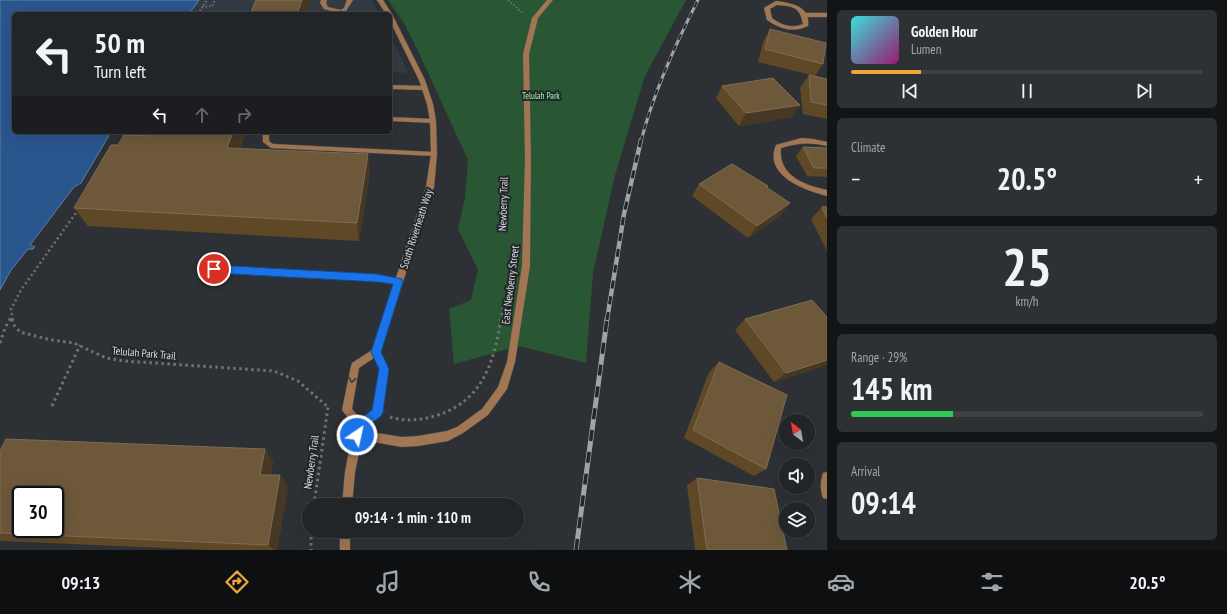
<!DOCTYPE html>
<html lang="en">
<head>
<meta charset="utf-8">
<style>
  body { margin:0; font-family:"PT Sans Narrow",sans-serif; background:#2e3134; color:#f1f3f6; height:100vh; display:flex; flex-direction:column; font-size:15px; white-space:nowrap }
  * { box-sizing:border-box; margin:0 }
  p { font-size:13px; color:#a2a5a8 }
  .icon { flex:none; width:22px; height:22px; fill:none; stroke:currentColor; stroke-width:2; stroke-linecap:round; stroke-linejoin:round }
  .map { position:relative; flex:1; overflow:hidden }
  .side { display:flex; flex-direction:column; gap:10px; padding:10px; background:#131416; width:400px }
  .side>* { flex:none }
  .top-card { position:absolute; left:12px; top:12px; width:380px; height:122px; border-radius:6px; box-shadow:0 4px 16px #0002,0 0 0 1px #3f4245; background:#222528; color:#f1f3f6; overflow:hidden }
  .needle { width:26px; rotate:329deg }
  .buttons { position:absolute; left:779px; top:414px; display:grid; gap:8px }
  .buttons a { display:grid; place-items:center; width:36px; height:36px; border-radius:50%; background:#222528; box-shadow:0 4px 16px #0002,0 0 0 1px #3f4245; font-size:20px }
  .speed { position:absolute; left:12px; top:486px; display:flex; gap:8px; font-size:20px; font-weight:700; text-align:center }
  .speed>* { display:grid; place-content:center; width:52px; height:52px; border-radius:50%; background:#222528; box-shadow:0 4px 16px #0002,0 0 0 1px #3f4245; line-height:1 }
  .speed .limit { border:2px solid #111; border-radius:6px; background:#fff; color:#111 }
  .pin { position:absolute; display:grid; place-items:center; width:34px; height:34px; color:#fff; margin:-17px; border:2px solid #fff; border-radius:50%; box-shadow:0 1px 4px #0007 }
  .me { position:absolute; width:44px; margin:-22px; rotate:34deg; stroke-linejoin:round; filter:drop-shadow(0 0 3px #0008) }
  .turn { display:flex; align-items:center; gap:14px; height:84px; padding:0 16px; font-size:18px }
  .turn .icon { width:52px; height:52px; stroke-width:2.5 }
  .turn b { display:block; font-size:28px; line-height:34px }
  .lanes { display:flex; align-items:center; height:38px; padding:0 16px; background:#0003; justify-content:center; gap:20px; direction:ltr }
  .lanes .off { opacity:.35 }
  .big { font-size:30px; font-weight:700; line-height:1.1 }
  .side .widget { flex:1; display:flex; flex-direction:column; justify-content:center; gap:6px; min-width:0; padding:0 14px; border-radius:6px; background:#2e3134 }
  .side .dial { align-items:center; gap:0 }
  .dial b { font-size:52px; line-height:1 }
  .song { display:flex; align-items:center; gap:12px }
  .cover { width:48px; height:48px; border-radius:6px; background:linear-gradient(135deg,hsl(180 70% 55%),hsl(320 70% 35%)) }
  .played { height:4px; border-radius:2px; background:linear-gradient(90deg,#eda83b 20%,#3f4245 20%) }
  .keys { display:flex; justify-content:space-around; direction:ltr }
  .heat { display:flex; justify-content:space-between; align-items:center; font-size:22px; direction:ltr }
  .charge { height:6px; border-radius:3px; background:linear-gradient(90deg,#34c759 29%,#3f4245 0) }
  .trip { position:absolute; left:302px; top:498px; width:222px; height:40px; border-radius:20px; background:#222528; box-shadow:0 4px 16px #0002,0 0 0 1px #3f4245; font-weight:700; line-height:40px; text-align:center }
  .dock { display:flex; height:64px; justify-content:space-around; align-items:center; background:#0e0f10; color:#a2a5a8 }
  .dock .icon { width:28px; height:28px }
  .dock .active { color:#eda83b }
  .dock b { font-size:18px; color:#f1f3f6 }
  main { display:flex; flex:1; min-height:0 }
  .map>svg:first-child { display:block }
  .built { fill:#323b43 }
  .green { fill:#295633 }
  .water { fill:#2a568e; stroke:#5f7ea6 }
  .lines { fill:none; stroke-linecap:round; stroke-linejoin:round }
  .service-casing { stroke:#494d50; stroke-width:1 }
  .minor-casing { stroke:#494d50; stroke-width:1 }
  .path-far2 { stroke:#6f7376; stroke-width:2; stroke-dasharray:1.5 2; stroke-linecap:butt }
  .path-far1 { stroke:#6f7376; stroke-width:2.5; stroke-dasharray:2 3; stroke-linecap:butt }
  .path { stroke:#6f7376; stroke-width:3; stroke-dasharray:2.5 3.5; stroke-linecap:butt }
  .service { fill:#a17652; fill-rule:evenodd }
  .minor { fill:#a17652; fill-rule:evenodd }
  .rail-far2-casing { stroke:#a1a3a6; stroke-width:3 }
  .rail-far1-casing { stroke:#a1a3a6; stroke-width:4.5 }
  .rail-casing { stroke:#a1a3a6; stroke-width:5 }
  .rail-far2 { stroke:#23272b; stroke-width:2; stroke-dasharray:6; stroke-linecap:butt }
  .rail-far1 { stroke:#23272b; stroke-width:3; stroke-dasharray:8; stroke-linecap:butt }
  .rail { stroke:#23272b; stroke-width:3.5; stroke-dasharray:11; stroke-linecap:butt }
  .wall { fill:#5f4826 }
  .shaded-wall { fill:#463824 }
  .building { fill:#6d583a; stroke:#7e6d54; fill-rule:evenodd }
  .oneway { stroke:#423b35 }
  .route { fill:#1a73e8; stroke:#114b97 }
  .labels { text-anchor:middle; dominant-baseline:central; stroke-width:4; stroke-linejoin:round; paint-order:stroke }
  .far-park-label { font-size:9px; fill:#9cf8ae; stroke:#23272b }
  .street-label { font-size:11px; fill:#dbdddf; stroke:#23272b }
</style>
</head>
<body>
<main>
<div class="map">
<svg width="827" height="550" viewBox="0 0 827 550">
  <rect width="100%" height="100%" fill="#2d3135"/>
  <path class="built" d="M199 0H371L380 14H189Z
    M390 36 402 59 408 73 390 72Z"/>
  <path class="green" d="M388 0H686L645 76 615 175 593 273 586 363 519 346 454 364 449 309 471 300 478 270 458 229 465 198 468 160 417 49 405 25Z"/>
  <path class="water" d="M0 0H199L189 14H14V132H111L81 183 74 187 30 245 35 247 33 249H28L11 270 0 290Z"/>
  <g class="lines">
    <defs>
      <path id="service" d="M321 0H327L326 3 328 7 341 10 344 8 347 0H353L346 11 353 14H339V13L324 9 320 3Z
        M776 1C791 3 811 6 808 26 793 33 780 29 767 20L764 8ZM777 5C793 6 800 7 803 24 792 29 781 25 772 18L770 9Z
        M390 85 425 86 428 88 425 90 390 89Z
        M390 117 433 119 436 121 433 123 390 121Z
        M263 132H269V141L273 144 434 152 437 154 434 156 271 148 263 142Z
        M802 138 813 139 827 142V146C810 142 797 143 781 148 778 176 805 185 827 190V196C805 190 763 176 776 145Z
        M214 266 377 275 399 279 402 280 403 282 402 284 399 285 377 281 214 272 211 271 210 269 211 267Z
        M827 472V499L823 498C820 489 820 482 823 473Z"/>
      <path id="minor" d="M377 0H383L392 14 425 80 433 104 436 121 437 154 434 187 380 352 388 369 382 412 380 415 364 429V431L402 437 418 436 447 431 457 427 482 409 498 387 507 362 522 266 525 159 523 54 532 18 547 0H553L538 18 529 54 531 159 530 266 515 362 507 389 488 415 463 433 448 441 418 446 402 447 362 440 355 472 352 505H342L345 472 352 435 355 427 342 410 351 366 352 363 372 350 426 187 431 154 430 121 427 104 419 80 390 21V14H386ZM374 358 380 369 373 410 361 419 352 409 359 368Z
        M827 13V17H805L802 15 805 13Z
        M340 531H350V550H340Z"/>
    </defs>
    <use href="#service" class="service-casing"/>
    <use href="#minor" class="minor-casing"/>
    <path class="path-far2" d="M508 0 524 14
      M202 7 212 6 215 0
      M198 14 207 0"/>
    <path class="path-far1" d="M10 320 12 316
      M13 320 11 309 21 290 78 210
      M501 320 503 307"/>
    <path class="path" d="M12 319 13 324 20 332 51 340 74 343 106 358 124 361 274 371 298 381 328 407
      M0 343 5 328 10 319
      M52 406 80 345
      M390 417C406 422 422 420 438 415 483 400 494 362 501 319
      M314 505 328 407
      M311 531V550"/>
    <use href="#service" class="service"/>
    <use href="#minor" class="minor"/>
    <defs>
      <path id="rail-far2" d="M641 141C654 91 675 45 698 0"/>
      <path id="rail-far1" d="M607 320 624 214 641 140"/>
      <path id="rail" d="M576 550 607 319"/>
    </defs>
    <use href="#rail-far2" class="rail-far2-casing"/>
    <use href="#rail-far1" class="rail-far1-casing"/>
    <use href="#rail" class="rail-casing"/>
    <use href="#rail-far2" class="rail-far2"/>
    <use href="#rail-far1" class="rail-far1"/>
    <use href="#rail" class="rail"/>
  </g>
  <path class="wall" d="M770 29 823 64 815 76 758 62 763 42Z
    M809 75 827 79V119L803 114 800 88Z
    M722 86 792 117 739 126 716 98Z
    M158 132H246L240 148 370 173 359 241 88 226 74 208 118 145 156 136Z
    M803 147 827 148V177L807 176 796 156Z
    M699 184 768 186 767 188 790 203 780 216 748 238 692 196Z
    M822 207H827V251L811 219Z
    M745 319 827 365 774 382 735 330Z
    M719 362 766 469 754 476 684 438 709 372Z
    M265 449 273 462 271 475H280L288 487 277 550H211L0 541V451Z
    M697 478 787 550H695L687 485Z"/>
  <path class="shaded-wall" d="M302 0H311L306 14H297Z
    M800 105 792 117 739 126 746 113Z
    M233 132H246L234 167 227 148Z
    M368 154 370 173 359 241 357 223Z
    M790 203 780 216 748 238 757 226Z
    M827 360V365L774 382 786 373Z
    M265 449 273 462 269 486 260 475Z
    M280 475 288 487 277 550H274L268 545Z"/>
  <path class="building" d="M256 0H302L297 14H250Z
    M770 29 826 43 823 64 765 49Z
    M809 75 827 79V105L811 102Z
    M773 78 800 105 746 113 722 86Z
    M158 132H233L227 148 368 154 357 223 74 208 111 145H118L124 135 156 136Z
    M803 147 827 148V168H814Z
    M732 164 768 186 766 187 790 203 757 226 699 184Z
    M822 207H827V218Z
    M812 300 827 317V360L786 373 745 319Z
    M719 362 787 395 766 469 693 430Z
    M6 439 265 449 260 475H280L268 545 0 533V451ZM21 495H55V529H21Z
    M697 478 774 489 787 550H707Z"/>
  <defs><path id="oneway-chevron" d="M-2-3.5L2.5 0L-2 3.5" fill="none" stroke-width="1.6" stroke-linecap="round" stroke-linejoin="round"/></defs>
  <use class="oneway" href="#oneway-chevron" transform="translate(352 380) rotate(101)"/>
  <path class="route" d="M214 265 377 274 402 279 403 282 381 352 389 369 383 412 381 416 364 429 361 439 357 441 353 439 352 435 356 422 372 410 379 369 371 352 393 284 377 282 214 273 210 269Z"/>
  <g class="labels">
    <g class="far-park-label">
      <text x="541" y="95">Telulah Park</text>
    </g>
    <g class="street-label">
      <text transform="translate(503 204) rotate(-88)">Newberry Trail</text>
      <text transform="translate(416 229) rotate(-72)">South Riverheath Way</text>
      <text transform="translate(510 285) rotate(-83)">East Newberry Street</text>
      <text transform="translate(144 353) rotate(5)">Telulah Park Trail</text>
      <text transform="translate(311 462) rotate(-82)">Newberry Trail</text>
    </g>
  </g>
</svg>
<div class="buttons">
<a><svg class="needle" viewBox="-14 -14 28 28"><path d="M0-13l5 13h-10z" fill="#e53935"/><path d="M0 13l5-13h-10z" fill="#a2a5a8"/></svg></a>
<a><svg class="icon" aria-label="sound" viewBox="0 0 24 24"><path d="M4 9h4l5-4v14l-5-4H4zM17 9q2 3 0 6"/></svg></a>
<a><svg class="icon" aria-label="layers" viewBox="0 0 24 24"><path d="M12 4l9 5-9 5-9-5zM3 14l9 5 9-5"/></svg></a>
</div>
<div class="speed"><div class="limit">30</div></div>
<div class="pin" style="left:214px;top:269px;background:#d93025"><svg class="icon" aria-label="arrive" viewBox="0 0 24 24"><path d="M6 21V4h12l-3 4 3 4H6"/></svg></div>
<svg class="me" style="left:357px;top:435px" viewBox="-20 -20 40 40"><circle r="17" fill="#1a73e8" stroke="#fff" stroke-width="3"/><path d="M0-11L8 9 0 5-8 9z" fill="#fff"/></svg>
<div class="trip">09:14 · 1 min · 110 m</div>
<div class="top-card">
<div class="turn"><svg class="icon" aria-label="left" viewBox="0 0 24 24"><path d="M17 20v-9H6M10 6l-5 5 5 5"/></svg><div><b>50 m</b>Turn left</div></div>
<div class="lanes"><svg class="icon" aria-label="left" viewBox="0 0 24 24"><path d="M17 20v-9H6M10 6l-5 5 5 5"/></svg><svg class="icon off" aria-label="ahead" viewBox="0 0 24 24"><path d="M12 20V5M6 11l6-6 6 6"/></svg><svg class="icon off" aria-label="right" viewBox="0 0 24 24"><path d="M7 20v-9h11M14 6l5 5-5 5"/></svg></div>
</div>
</div>
<section class="side">
<div class="widget">
<div class="song"><i class="cover"></i><div><b>Golden Hour</b><p>Lumen</p></div></div>
<div class="played"></div>
<div class="keys"><svg class="icon" aria-label="previous" viewBox="0 0 24 24"><path d="M18 5L8 12l10 7zM5 5v14"/></svg><svg class="icon" aria-label="pause" viewBox="0 0 24 24"><path d="M8 5v14M16 5v14"/></svg><svg class="icon" aria-label="next" viewBox="0 0 24 24"><path d="M6 5l10 7-10 7zM19 5v14"/></svg></div>
</div>
<div class="widget"><p>Climate</p>
<div class="heat"><a>−</a><b class="big">20.5°</b><a>+</a></div>
</div>
<div class="widget dial"><b>25</b><p>km/h</p></div>
<div class="widget"><p>Range · 29%</p><b class="big">145 km</b><div class="charge"></div></div>
<div class="widget"><p>Arrival</p><b class="big">09:14</b></div>
</section>
</main>
<nav class="dock">
<b>09:13</b>
<svg class="icon active" aria-label="directions" viewBox="0 0 24 24"><path d="M12 3l9 9-9 9-9-9zM9 14v-3h6M13 9l2 2-2 2"/></svg>
<svg class="icon" aria-label="music" viewBox="0 0 24 24"><path d="M9 18V5l10-2v13"/><circle cx="6" cy="18" r="3"/><circle cx="16" cy="16" r="3"/></svg>
<svg class="icon" aria-label="phone" viewBox="0 0 24 24"><path d="M5 4h4l2 5-3 2q2 4 5 5l2-3 5 2v4C11 20 4 13 5 4z"/></svg>
<svg class="icon" aria-label="climate" viewBox="0 0 24 24"><path d="M12 3v18M4 7l16 10M4 17L20 7"/></svg>
<svg class="icon" aria-label="car" viewBox="0 0 24 24"><path d="M5 17H2v-5l4-1 3-4h7l3 4 3 1v5h-3M9 17h6M6 11h13"/><circle cx="7" cy="17" r="2"/><circle cx="17" cy="17" r="2"/></svg>
<svg class="icon" aria-label="filters" viewBox="0 0 24 24"><path d="M4 7h16M4 17h16"/><circle cx="9" cy="7" r="2"/><circle cx="15" cy="17" r="2"/></svg>
<b>20.5°</b>
</nav>
</body>
</html>
